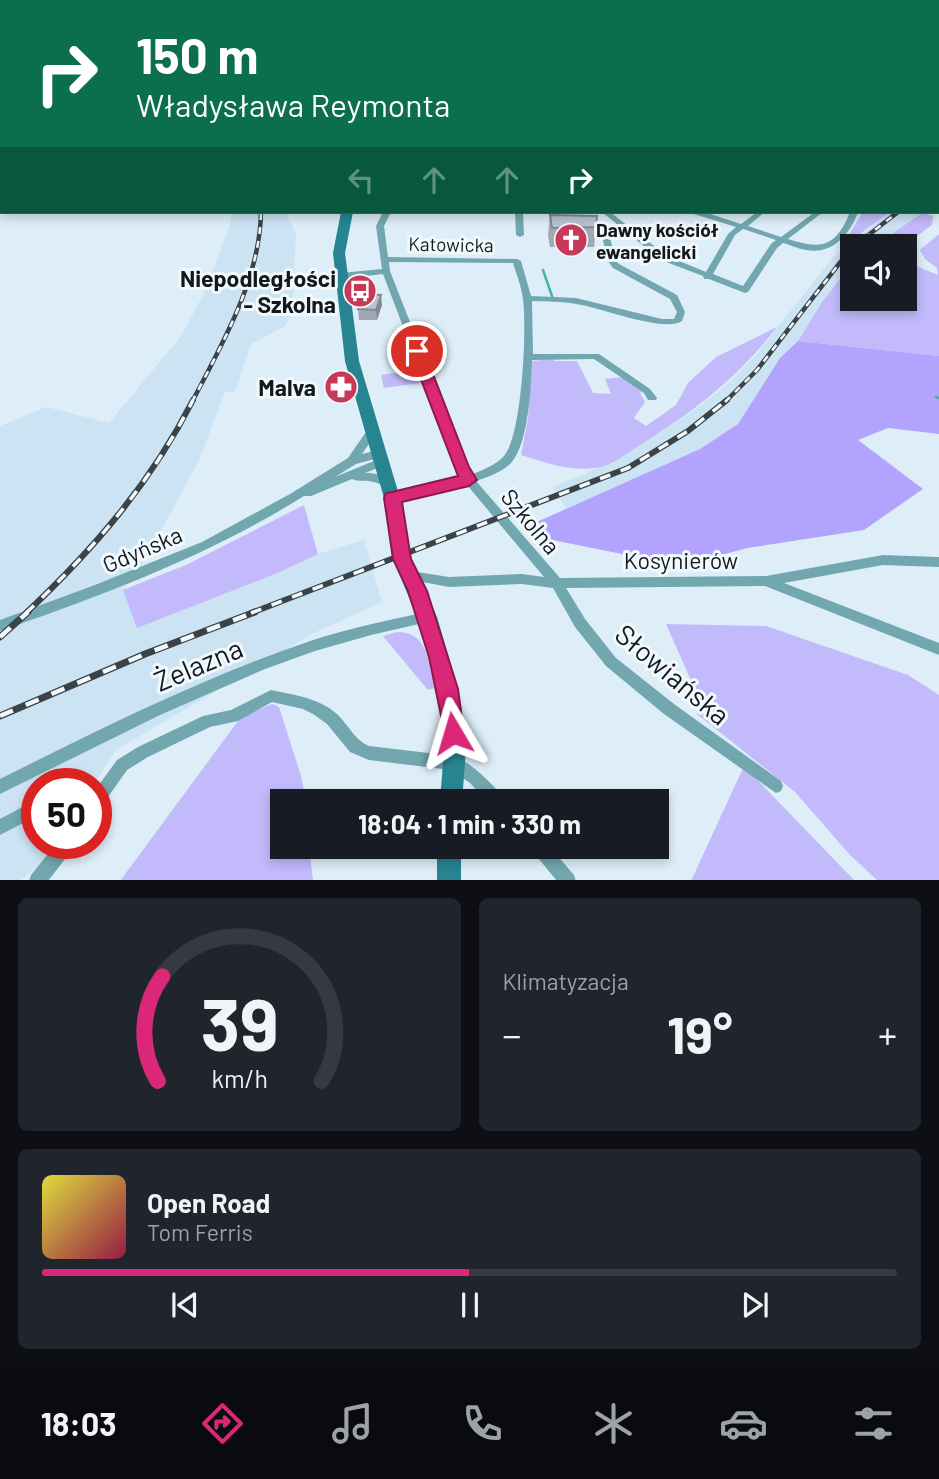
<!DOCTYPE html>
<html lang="pl">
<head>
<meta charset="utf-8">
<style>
  body { margin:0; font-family:Barlow,sans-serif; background:#20242c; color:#f1f3f6; height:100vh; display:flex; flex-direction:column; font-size:26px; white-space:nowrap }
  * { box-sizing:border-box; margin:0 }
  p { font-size:23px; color:#9ea1a6 }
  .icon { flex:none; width:38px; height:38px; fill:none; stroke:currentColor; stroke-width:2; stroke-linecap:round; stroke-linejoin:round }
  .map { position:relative; height:880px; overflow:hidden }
  .side { display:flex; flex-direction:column; gap:18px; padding:18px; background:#0d0f14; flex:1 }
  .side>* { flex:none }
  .banner { position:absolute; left:0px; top:0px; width:940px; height:214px; box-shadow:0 4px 10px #0003; background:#0b6e4f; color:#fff; overflow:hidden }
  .fabs { position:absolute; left:840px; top:234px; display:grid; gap:14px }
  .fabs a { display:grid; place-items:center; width:77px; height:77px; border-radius:0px; background:#171b24; box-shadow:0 4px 10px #0003; font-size:35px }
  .speed { position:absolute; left:21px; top:768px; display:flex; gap:14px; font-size:35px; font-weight:700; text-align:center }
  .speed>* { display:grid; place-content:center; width:91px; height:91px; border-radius:50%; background:#171b24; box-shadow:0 4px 10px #0003; line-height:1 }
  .speed .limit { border:10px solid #d22; background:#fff; color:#111 }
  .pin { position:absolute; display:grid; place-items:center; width:60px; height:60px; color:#fff; margin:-30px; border:4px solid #fff; border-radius:50%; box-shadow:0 2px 7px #0007 }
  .me { position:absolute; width:77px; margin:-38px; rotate:353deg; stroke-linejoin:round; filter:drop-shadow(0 0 5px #0008) }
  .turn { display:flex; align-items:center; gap:24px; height:147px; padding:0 21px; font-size:32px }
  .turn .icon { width:91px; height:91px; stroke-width:2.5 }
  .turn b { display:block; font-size:49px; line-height:60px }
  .lanes { display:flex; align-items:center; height:66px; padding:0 21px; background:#0003; justify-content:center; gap:35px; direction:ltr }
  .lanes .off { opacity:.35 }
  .big { font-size:52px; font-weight:700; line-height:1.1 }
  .side .widget { flex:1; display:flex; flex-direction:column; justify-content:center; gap:10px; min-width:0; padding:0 24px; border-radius:10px; background:#20242c }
  .side .dial { align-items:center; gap:0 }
  .dial svg { height:182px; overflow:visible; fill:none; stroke:#363941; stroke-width:7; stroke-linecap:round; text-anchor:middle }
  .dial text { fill:#f1f3f6; stroke:none }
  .song { display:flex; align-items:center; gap:21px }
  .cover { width:84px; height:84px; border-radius:10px; background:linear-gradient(135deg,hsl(60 70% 55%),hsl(340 70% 35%)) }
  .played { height:7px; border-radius:4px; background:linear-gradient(90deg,#db2777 50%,#363941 50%) }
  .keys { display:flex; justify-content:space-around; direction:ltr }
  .heat { display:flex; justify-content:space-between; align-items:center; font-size:38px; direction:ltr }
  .side .tiles { flex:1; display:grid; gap:18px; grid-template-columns:1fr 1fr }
  .widget:last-child { grid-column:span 2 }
  .trip { position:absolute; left:270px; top:789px; width:399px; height:70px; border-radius:0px; background:#171b24; box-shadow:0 4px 10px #0003; font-weight:700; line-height:70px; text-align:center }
  .dock { display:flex; height:112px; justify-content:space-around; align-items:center; background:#090b0e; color:#9ea1a6 }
  .dock .icon { width:49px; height:49px }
  .dock .current { color:#db2777 }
  .dock b { font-size:32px; color:#f1f3f6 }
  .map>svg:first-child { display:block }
  .built { fill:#cbe3f2 }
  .green { fill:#c2bafb }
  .forest { fill:#b2a4fe }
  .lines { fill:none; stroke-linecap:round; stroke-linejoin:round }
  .stream-far1 { stroke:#47b3a1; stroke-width:2 }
  .stream { stroke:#47b3a1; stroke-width:2.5 }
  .minor { fill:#72a7af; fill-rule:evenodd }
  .secondary { fill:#278592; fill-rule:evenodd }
  .rail-far2-casing { stroke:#3b4348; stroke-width:4.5 }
  .rail-far1-casing { stroke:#3b4348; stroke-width:6 }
  .rail-casing { stroke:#3b4348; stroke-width:7 }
  .rail-far2 { stroke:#f2f9fd; stroke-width:2.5; stroke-dasharray:7; stroke-linecap:butt }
  .rail-far1 { stroke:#f2f9fd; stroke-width:3.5; stroke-dasharray:11; stroke-linecap:butt }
  .rail { stroke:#f2f9fd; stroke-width:4.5; stroke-dasharray:14; stroke-linecap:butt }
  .wall { fill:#a1a8b5 }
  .shaded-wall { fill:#838893 }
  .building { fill:#bbc3d2; stroke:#838893; stroke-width:2 }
  .route { fill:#db2777; stroke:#8e194d; stroke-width:2 }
  .labels { text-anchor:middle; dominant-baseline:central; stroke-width:6; stroke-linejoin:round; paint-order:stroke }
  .far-poi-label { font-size:19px; font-weight:bold; fill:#13181c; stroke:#f2f9fd; text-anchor:start }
  .far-street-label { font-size:19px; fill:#13181c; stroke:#f2f9fd }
  .poi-label { font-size:23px; font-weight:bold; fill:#13181c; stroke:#f2f9fd; text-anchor:end }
  .street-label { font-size:23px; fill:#13181c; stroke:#f2f9fd }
  .near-street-label { font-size:28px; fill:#13181c; stroke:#f2f9fd }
</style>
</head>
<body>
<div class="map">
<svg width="939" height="881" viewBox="0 0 939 881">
  <rect width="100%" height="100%" fill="#ddeef8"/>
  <path class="built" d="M232 212H285L296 233 292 313 285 326 251 344 235 391 225 392 199 460 146 559 123 590 137 628 280 572 318 554 364 540 382 602 314 633 116 750 94 784H37V844H55L42 864 20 880 0 881V426L46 407 109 423 182 335 206 289 230 224Z
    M890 212 922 213 873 247H852V264L822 302 798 341 780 358 738 424 700 449 566 509 553 487 616 460 692 412 731 381 754 357 834 256Z"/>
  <path class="green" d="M863 212H890L861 233 851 243 845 241Z
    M922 213 933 216 932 225 908 243 905 250 911 264 938 275 937 268 925 259 920 250 939 234V356L798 341 822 302 852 264V299H905V247H873Z
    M777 327C737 378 697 409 643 443 629 452 612 466 595 468 569 471 546 463 521 455L528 419 532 361 553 359 554 361H577L593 393 611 394 605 379 622 377 642 391 640 393 645 402 634 418 646 426 676 405 688 383 716 357Z
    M416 370 420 383 384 388 381 375Z
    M304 505 318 554 280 572 137 628 123 590 186 565Z
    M666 624 766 626 908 675 939 695V880H877L850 855 795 792 697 714 701 703Z
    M397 632C429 632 428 663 435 688L428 690 383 636Z
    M272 704 279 707 301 776 306 801 282 802V847H309L313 880 120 881 241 717Z
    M744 766 854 880 691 881Z"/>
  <path class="forest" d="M711 0H939V180L938 2Z
    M798 341 939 356V434L888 428 858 440 923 489 864 530 747 548 681 566 538 537 528 526 700 449 738 424 780 358Z"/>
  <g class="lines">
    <path class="stream-far1" d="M639 2 642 0"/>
    <path class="stream" d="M543 270 553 299
      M936 397 939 398"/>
    <path class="minor" d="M66 0H70V2H65Z
      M0 17H2V20L0 21Z
      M0 37H2V41H0Z
      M2 54V58L0 59V55Z
      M383 212H391L384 226 388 257 517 259 521 261 531 296 576 298 662 319H674L677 312 670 299 613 268 607 260 601 230 602 228H608L615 260 619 264 677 295 685 312 682 321C663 333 600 307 576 304 562 301 547 302 532 301L533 354H599L650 389 657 398 656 400H648L644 393 594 359 532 360C531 386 529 443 511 463 502 472 488 477 476 481L560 578 766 576 883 555 939 557V567L883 565 784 583 939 643V655L765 586 566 588 585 619 616 658 674 704 781 781 783 786 781 791 776 793 664 714 606 666 575 627 553 588 522 584 449 587 407 579 405 576 407 573 411 571 449 577 522 574 544 577 467 485 392 502 388 501 386 498 388 495 392 494 462 478 457 468 383 274 341 279 337 276 341 273 382 269 376 226ZM389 262 513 263C517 276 522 288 523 300 527 328 522 436 504 456 496 465 482 470 471 475L467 468 390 271Z
      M515 212H523L524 235 520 237 516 235Z
      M602 212H610L667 256 706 272 728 234 736 227 694 214 693 212H704L741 224 757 212H765L748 226 781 237 815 212H823L788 239C822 250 836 247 850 212H858C850 234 833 255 806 250 798 249 791 245 783 243L777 248 748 292 745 293 709 279H704L703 276 661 260ZM743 229 776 240 771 244 743 286 713 274 735 235Z
      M372 428 377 432 362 454 378 450 383 454 382 457 356 464 335 477 381 458 386 462 385 465 365 473C375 473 386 475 393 483L391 486C384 487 381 484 374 482 367 480 359 482 352 479L311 496H304C210 555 104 595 0 631V620L95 585 202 542 290 494 348 458 368 429Z
      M427 612 432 613 433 617 432 621 371 635 315 651 265 669 160 715 0 794V779C102 728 204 677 313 640 350 628 389 620 427 612Z
      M271 690C295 695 320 698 338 715 349 726 355 740 369 746L454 756C474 764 489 782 504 797L506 802H488L470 783 451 770 369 760 350 752 327 724 313 714 303 709 272 702 238 721 210 727 148 757 127 770 101 807 96 809V789L117 760 138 747 203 716 231 710Z
      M28 804 37 805V821L29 820 0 835V819Z
      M56 844H74L72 850 48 881H29L31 875Z
      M532 847H550L574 875 576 881H557L534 853Z"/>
    <path class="secondary" d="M41 0 63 2H43Z
      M278 0 295 2H275Z
      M398 0H406V2H398Z
      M341 212H353L345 253 359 361 400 498 411 559 437 617 458 689 466 749 462 802H440L444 749 438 689 417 617 393 559 384 498 345 361 333 253Z
      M437 847H461V881H437Z"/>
    <defs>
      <path id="rail-far2" d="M853 247 898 212
        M192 402C222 344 260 279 261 212
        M725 402 757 370 852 247"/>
      <path id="rail-far1" d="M26 613C93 550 151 483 193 400
        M251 613 628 468 688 431 727 400"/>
      <path id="rail" d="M0 637 28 612
        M0 716 145 654 255 612"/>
    </defs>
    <use href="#rail-far2" class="rail-far2-casing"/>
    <use href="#rail-far1" class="rail-far1-casing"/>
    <use href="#rail" class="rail-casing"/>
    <use href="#rail-far2" class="rail-far2"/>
    <use href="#rail-far1" class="rail-far1"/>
    <use href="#rail" class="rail"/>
  </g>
  <path class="wall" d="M550 215 596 227 594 247H550L548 235Z
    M382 305 377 320H359L358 309Z"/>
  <path class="shaded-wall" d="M381 295 382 305 377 320 376 310Z"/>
  <path class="building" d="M550 215 597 216 596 227 552 228Z
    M364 294 381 295 376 310 358 309Z"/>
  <path class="route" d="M417 347 424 351 469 467 477 480 469 486 402 502 411 559 427 591 458 689 464 733 461 740 453 743 446 740 429 657 408 591 393 559 384 498 386 493 392 492 458 476 410 351Z"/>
  <defs>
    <symbol id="church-disc" viewBox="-11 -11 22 22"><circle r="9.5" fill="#c83859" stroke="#f2f9fd"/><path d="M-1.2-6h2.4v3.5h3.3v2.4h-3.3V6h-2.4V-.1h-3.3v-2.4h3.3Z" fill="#fff"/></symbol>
    <symbol id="bus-disc" viewBox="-11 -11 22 22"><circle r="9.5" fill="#c83859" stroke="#f2f9fd"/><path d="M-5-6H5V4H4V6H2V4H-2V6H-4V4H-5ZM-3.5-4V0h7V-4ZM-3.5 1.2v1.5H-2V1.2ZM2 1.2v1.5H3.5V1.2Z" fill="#fff"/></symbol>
    <symbol id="pharmacy-disc" viewBox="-11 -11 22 22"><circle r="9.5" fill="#c83859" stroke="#f2f9fd"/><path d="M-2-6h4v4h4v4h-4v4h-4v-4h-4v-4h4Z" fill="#fff"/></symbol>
  </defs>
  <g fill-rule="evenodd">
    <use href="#church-disc" x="552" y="221" width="38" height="38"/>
    <use href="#bus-disc" x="341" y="272" width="38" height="38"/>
    <use href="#pharmacy-disc" x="322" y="368" width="38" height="38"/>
  </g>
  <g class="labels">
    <g class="far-poi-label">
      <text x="596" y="229">Dawny kościół<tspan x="596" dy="22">ewangelicki</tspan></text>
    </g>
    <g class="far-street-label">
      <text transform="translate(451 244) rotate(1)">Katowicka</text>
    </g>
    <g class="poi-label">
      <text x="336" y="278">Niepodległości<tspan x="336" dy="26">- Szkolna</tspan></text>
      <text x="316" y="387">Malva</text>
    </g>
    <g class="street-label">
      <text transform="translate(531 521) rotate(50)">Szkolna</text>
      <text transform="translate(142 549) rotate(-23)">Gdyńska</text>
      <text x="681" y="560">Kosynierów</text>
    </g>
    <g class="near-street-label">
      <text transform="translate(198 664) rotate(-23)">Żelazna</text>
      <text transform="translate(673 674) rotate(40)">Słowiańska</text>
    </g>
  </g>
</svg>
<div class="fabs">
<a><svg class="icon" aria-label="sound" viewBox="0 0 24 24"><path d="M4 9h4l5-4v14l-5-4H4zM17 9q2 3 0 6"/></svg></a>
</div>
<div class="speed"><div class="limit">50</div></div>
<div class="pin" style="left:417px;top:351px;background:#d93025"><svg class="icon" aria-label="arrive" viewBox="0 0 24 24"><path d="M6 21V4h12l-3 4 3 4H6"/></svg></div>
<svg class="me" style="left:453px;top:733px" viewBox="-20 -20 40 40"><path d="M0-17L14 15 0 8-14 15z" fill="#db2777" stroke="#fff" stroke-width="4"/></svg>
<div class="trip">18:04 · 1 min · 330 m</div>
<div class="banner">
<div class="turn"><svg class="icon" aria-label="right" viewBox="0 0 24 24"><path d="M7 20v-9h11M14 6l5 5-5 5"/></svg><div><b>150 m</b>Władysława Reymonta</div></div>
<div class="lanes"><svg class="icon off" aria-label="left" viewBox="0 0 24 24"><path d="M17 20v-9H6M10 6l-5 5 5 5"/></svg><svg class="icon off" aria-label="ahead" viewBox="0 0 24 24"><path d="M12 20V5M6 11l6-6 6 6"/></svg><svg class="icon off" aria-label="ahead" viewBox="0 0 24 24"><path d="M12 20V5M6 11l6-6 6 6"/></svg><svg class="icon" aria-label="right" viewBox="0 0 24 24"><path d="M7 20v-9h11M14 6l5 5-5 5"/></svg></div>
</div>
</div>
<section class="side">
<div class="tiles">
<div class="widget dial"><svg viewBox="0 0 100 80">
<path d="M14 69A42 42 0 1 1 86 69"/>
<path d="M14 69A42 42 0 0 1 16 23" stroke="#db2777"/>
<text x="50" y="56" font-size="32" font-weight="700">39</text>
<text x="50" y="72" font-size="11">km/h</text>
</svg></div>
<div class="widget"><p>Klimatyzacja</p>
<div class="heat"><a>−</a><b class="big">19°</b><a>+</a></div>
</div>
<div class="widget">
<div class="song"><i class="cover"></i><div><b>Open Road</b><p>Tom Ferris</p></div></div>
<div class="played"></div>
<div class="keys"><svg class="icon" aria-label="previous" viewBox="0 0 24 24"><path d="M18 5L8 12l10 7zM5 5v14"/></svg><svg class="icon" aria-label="pause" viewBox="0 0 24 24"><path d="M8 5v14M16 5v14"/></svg><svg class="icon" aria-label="next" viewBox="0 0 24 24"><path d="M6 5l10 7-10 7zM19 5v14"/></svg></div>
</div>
</div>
</section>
<nav class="dock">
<b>18:03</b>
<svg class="icon current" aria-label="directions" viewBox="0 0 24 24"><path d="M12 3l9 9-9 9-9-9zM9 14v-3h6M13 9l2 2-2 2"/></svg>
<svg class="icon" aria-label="music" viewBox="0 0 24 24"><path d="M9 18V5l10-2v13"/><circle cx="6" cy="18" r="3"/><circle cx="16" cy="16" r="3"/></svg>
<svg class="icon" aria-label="phone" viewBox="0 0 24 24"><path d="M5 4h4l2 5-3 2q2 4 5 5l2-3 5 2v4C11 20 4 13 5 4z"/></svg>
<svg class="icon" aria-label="climate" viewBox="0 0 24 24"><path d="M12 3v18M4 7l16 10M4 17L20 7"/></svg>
<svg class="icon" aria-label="car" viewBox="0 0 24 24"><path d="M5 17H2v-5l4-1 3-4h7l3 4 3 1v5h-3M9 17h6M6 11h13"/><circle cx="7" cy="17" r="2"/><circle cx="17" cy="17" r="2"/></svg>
<svg class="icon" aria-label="filters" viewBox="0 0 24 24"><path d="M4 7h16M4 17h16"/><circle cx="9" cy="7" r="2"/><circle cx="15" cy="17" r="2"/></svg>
</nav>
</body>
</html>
